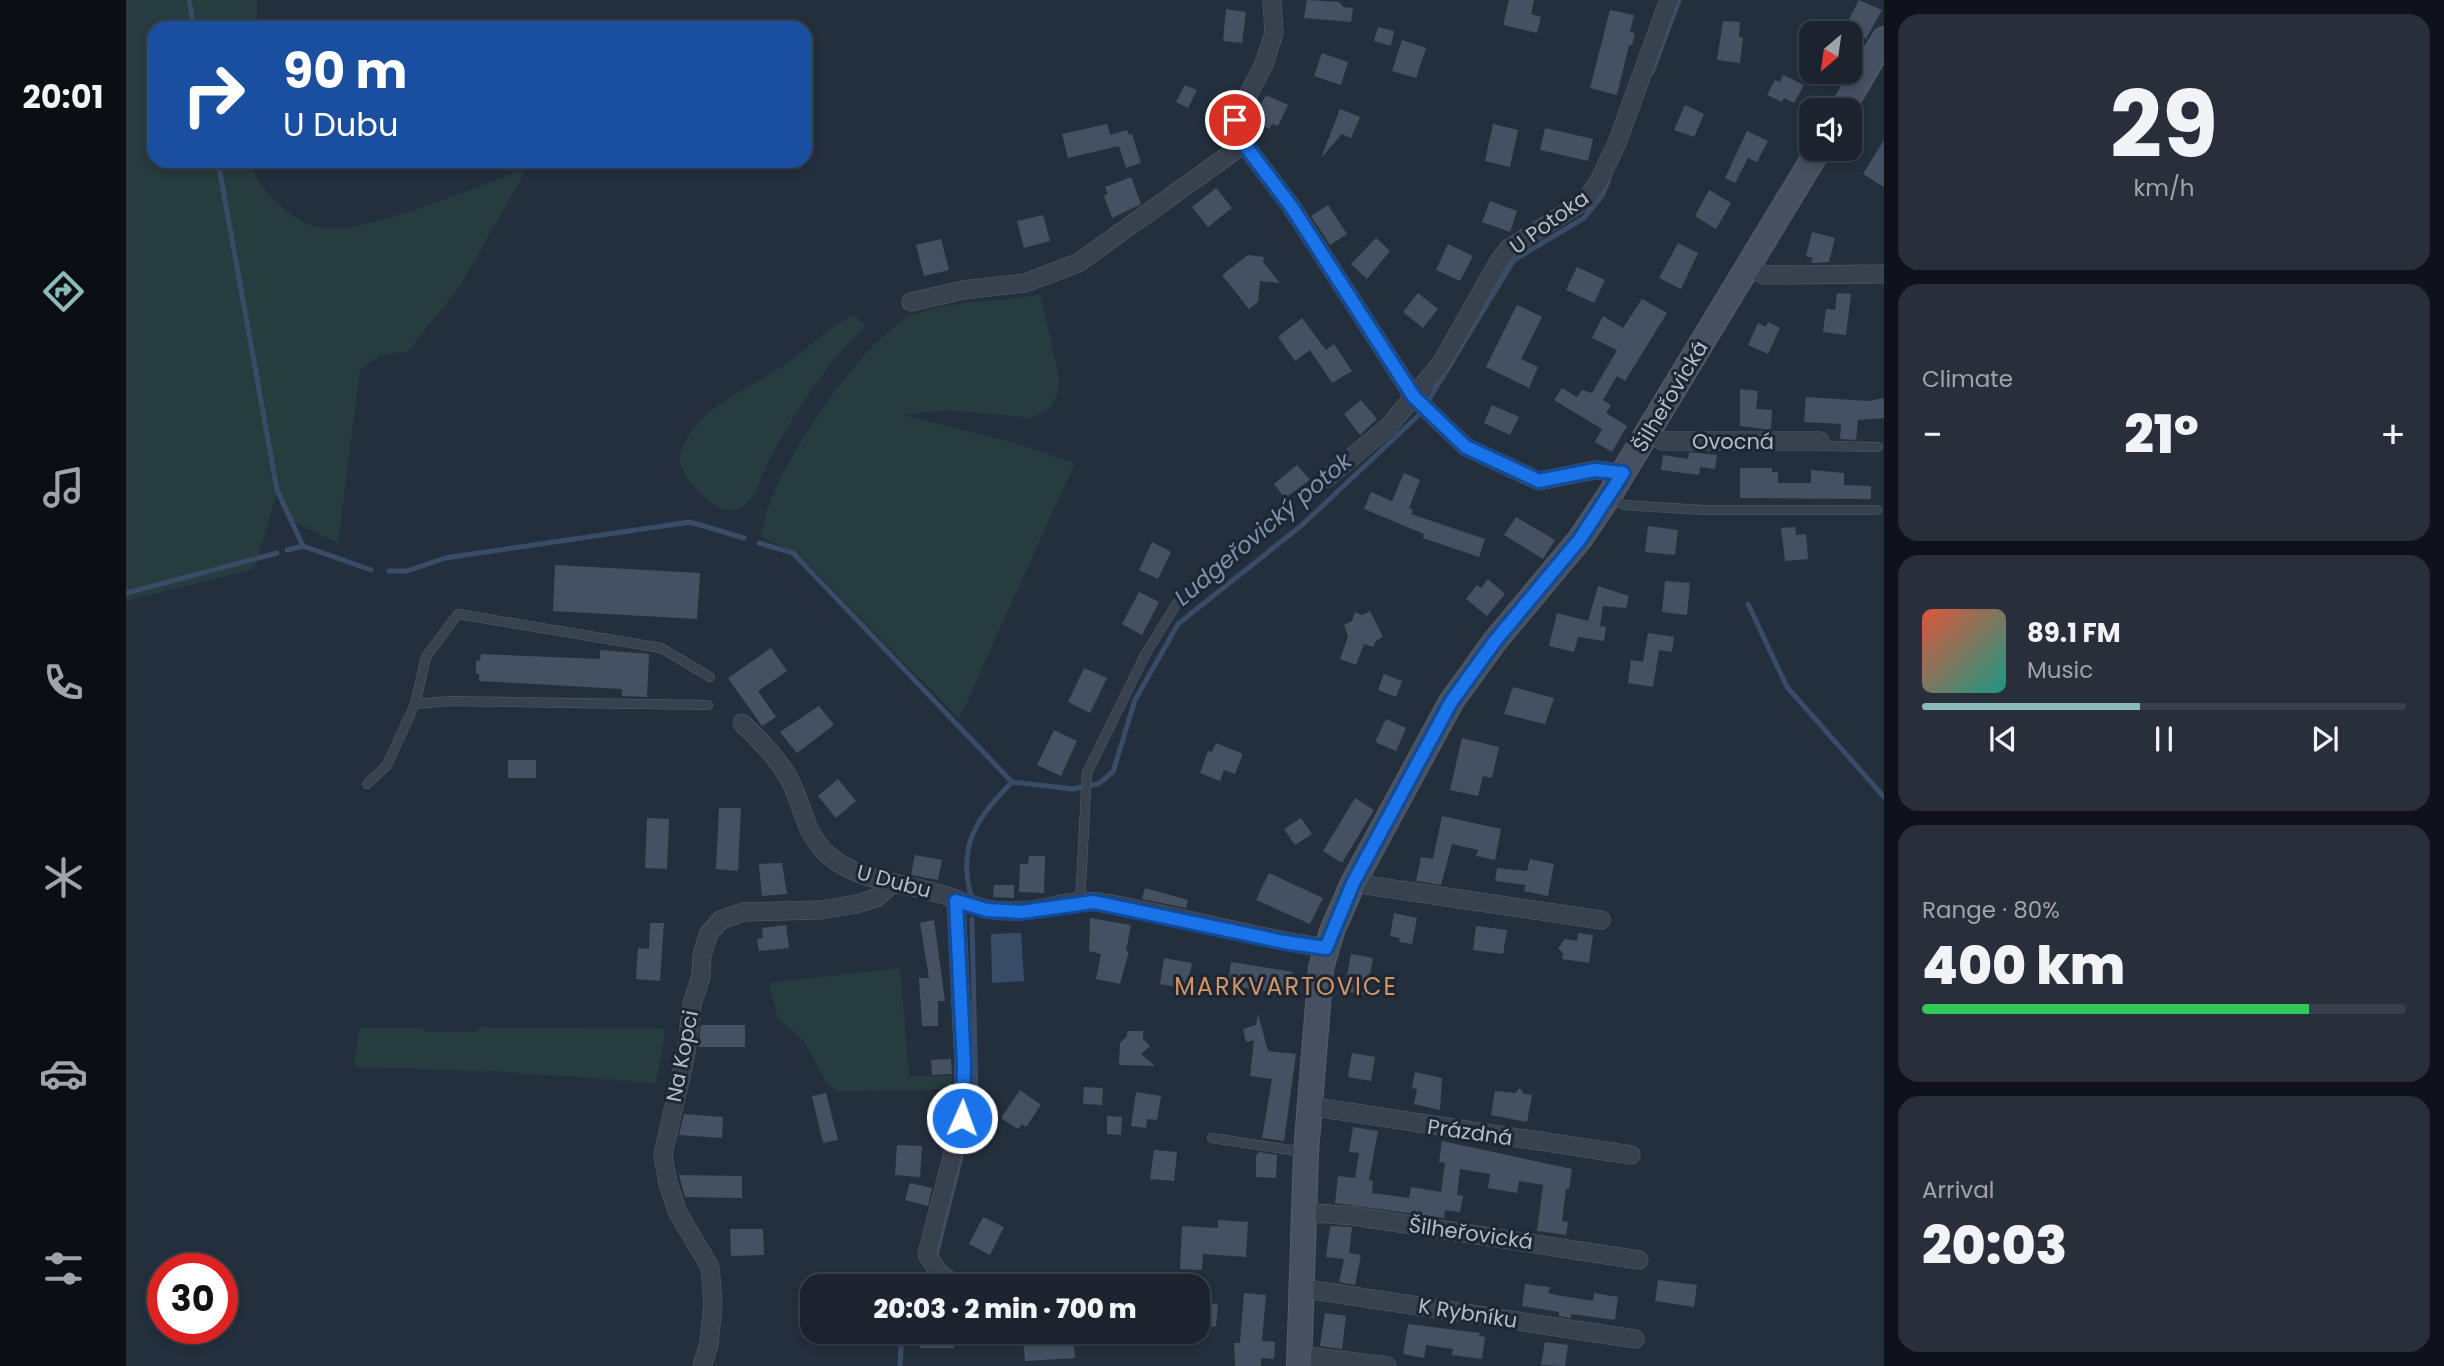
<!DOCTYPE html>
<html lang="en">
<head>
<meta charset="utf-8">
<style>
  body { margin:0; font-family:Poppins,sans-serif; background:#282f3a; color:#f1f3f6; height:100vh; display:flex; flex-direction:column; font-size:26px; white-space:nowrap }
  * { box-sizing:border-box; margin:0 }
  p { font-size:23px; color:#a0a4aa }
  .icon { flex:none; width:38px; height:38px; fill:none; stroke:currentColor; stroke-width:2; stroke-linecap:round; stroke-linejoin:round }
  .map { position:relative; flex:1; overflow:hidden }
  .sheet { display:flex; flex-direction:column; gap:14px; padding:14px; background:#0f1319; width:560px }
  .sheet>* { flex:none }
  .banner { position:absolute; left:21px; top:21px; width:665px; height:147px; border-radius:21px; box-shadow:0 4px 10px #0003,0 0 0 2px #39404a; background:#1a4fa0; color:#fff; overflow:hidden }
  .needle { width:46px; rotate:209deg }
  .controls { position:absolute; left:1673px; top:21px; display:grid; gap:14px }
  .controls a { display:grid; place-items:center; width:63px; height:63px; border-radius:14px; background:#1b232e; box-shadow:0 4px 10px #0003,0 0 0 2px #39404a; font-size:35px }
  .speed { position:absolute; left:21px; top:1253px; display:flex; gap:14px; font-size:35px; font-weight:700; text-align:center }
  .speed>* { display:grid; place-content:center; width:91px; height:91px; border-radius:50%; background:#1b232e; box-shadow:0 4px 10px #0003,0 0 0 2px #39404a; line-height:1 }
  .speed .limit { border:10px solid #d22; background:#fff; color:#111 }
  .pin { position:absolute; display:grid; place-items:center; width:60px; height:60px; color:#fff; margin:-30px; border:4px solid #fff; border-radius:50%; box-shadow:0 2px 7px #0007 }
  .me { position:absolute; width:77px; margin:-38px; rotate:2deg; stroke-linejoin:round; filter:drop-shadow(0 0 5px #0008) }
  .turn { display:flex; align-items:center; gap:24px; height:147px; padding:0 21px; font-size:32px }
  .turn .icon { width:91px; height:91px; stroke-width:2.5 }
  .turn b { display:block; font-size:49px; line-height:60px }
  .big { font-size:52px; font-weight:800; line-height:1.1 }
  .sheet .card { flex:1; display:flex; flex-direction:column; justify-content:center; gap:10px; min-width:0; padding:0 24px; border-radius:21px; background:#282f3a }
  .sheet .dial { align-items:center; gap:0 }
  .dial b { font-size:91px; line-height:1 }
  .song { display:flex; align-items:center; gap:21px }
  .cover { width:84px; height:84px; border-radius:10px; background:linear-gradient(135deg,hsl(10 70% 55%),hsl(170 70% 35%)) }
  .played { height:7px; border-radius:4px; background:linear-gradient(90deg,#8bbbb9 45%,#39404a 45%) }
  .keys { display:flex; justify-content:space-around; direction:ltr }
  .heat { display:flex; justify-content:space-between; align-items:center; font-size:38px; direction:ltr }
  .charge { height:10px; border-radius:5px; background:linear-gradient(90deg,#34c759 80%,#39404a 0) }
  .trip { position:absolute; left:674px; top:1274px; width:410px; height:70px; border-radius:21px; background:#1b232e; box-shadow:0 4px 10px #0003,0 0 0 2px #39404a; font-weight:800; line-height:70px; text-align:center }
  main { display:flex; flex:1; min-height:0 }
  .menu { display:flex; flex-direction:column; width:126px; justify-content:space-around; align-items:center; background:#0b0e12; color:#a0a4aa }
  .menu .icon { width:49px; height:49px }
  .menu .on { color:#8bbbb9 }
  .menu b { font-size:32px; color:#f1f3f6 }
  .map>svg:first-child { display:block }
  .green { fill:#263c3f }
  .water { fill:#394c67 }
  .lines { fill:none; stroke-linecap:round; stroke-linejoin:round }
  .stream { stroke:#394c67; stroke-width:5 }
  .building { fill:#455162 }
  .lane-casing { stroke:#565f6c; stroke-width:10 }
  .street-casing { stroke:#565f6c; stroke-width:19 }
  .secondary-casing { stroke:#565f6c; stroke-width:26 }
  .lane { stroke:#38414e; stroke-width:9 }
  .street { stroke:#38414e; stroke-width:18 }
  .secondary { stroke:#465061; stroke-width:24 }
  .route-casing { stroke:#114b97; stroke-width:18 }
  .route { stroke:#1a73e8; stroke-width:12 }
  .labels { text-anchor:middle; dominant-baseline:central; stroke-width:6; stroke-linejoin:round; paint-order:stroke }
  .street-label { font-size:21px; fill:#b4bcc9; stroke:#1d2633 }
  .water-label { font-size:23px; font-style:italic; fill:#7c92b1; stroke:#1d2633 }
  .quarter-label { font-size:24px; letter-spacing:2px; fill:#d59563; stroke:#1d2633 }
</style>
</head>
<body>
<main>
<nav class="menu">
<b>20:01</b>
<svg class="icon on" aria-label="directions" viewBox="0 0 24 24"><path d="M12 3l9 9-9 9-9-9zM9 14v-3h6M13 9l2 2-2 2"/></svg>
<svg class="icon" aria-label="music" viewBox="0 0 24 24"><path d="M9 18V5l10-2v13"/><circle cx="6" cy="18" r="3"/><circle cx="16" cy="16" r="3"/></svg>
<svg class="icon" aria-label="phone" viewBox="0 0 24 24"><path d="M5 4h4l2 5-3 2q2 4 5 5l2-3 5 2v4C11 20 4 13 5 4z"/></svg>
<svg class="icon" aria-label="climate" viewBox="0 0 24 24"><path d="M12 3v18M4 7l16 10M4 17L20 7"/></svg>
<svg class="icon" aria-label="car" viewBox="0 0 24 24"><path d="M5 17H2v-5l4-1 3-4h7l3 4 3 1v5h-3M9 17h6M6 11h13"/><circle cx="7" cy="17" r="2"/><circle cx="17" cy="17" r="2"/></svg>
<svg class="icon" aria-label="filters" viewBox="0 0 24 24"><path d="M4 7h16M4 17h16"/><circle cx="9" cy="7" r="2"/><circle cx="15" cy="17" r="2"/></svg>
</nav>
<div class="map">
<svg width="1758" height="1366" viewBox="0 0 1758 1366">
  <rect width="100%" height="100%" fill="#242f3e"/>
  <path class="green" d="M0 0H131V28H28V161H125C128 179 138 189 150 201 164 214 176 225 195 228 237 236 357 184 401 168L333 288 281 352 255 354 234 371 212 543 168 522 151 494 128 569 0 601Z
    M914 294 933 375 932 391 925 407 906 418 823 410 777 415 881 441 949 463 833 719 674 556 634 536C638 524 640 511 645 500 664 450 742 330 792 313 831 299 875 303 914 294Z
    M729 315 739 326C701 362 670 411 645 457 637 470 632 494 620 504 596 527 560 482 553 461 560 414 618 391 654 368 681 351 699 328 729 315Z
    M774 968 783 1076H826V1089L712 1091 701 1084 678 1041 652 1018 643 983Z
    M295 1027 300 1032H350L354 1027 540 1029 530 1083 380 1072 228 1067 233 1028Z"/>
  <path class="water" d="M895 933 898 981 866 983 865 934Z"/>
  <g class="lines">
    <path class="stream" d="M63 0 68 28
      M1526 72 1553 0
      M92 161 151 490 177 546
      M1302 401 1388 260 1458 218 1476 196 1483 179
      M633 543 667 553 886 782
      M161 550 177 546 245 570
      M263 571H281L319 558 564 522 618 538
      M0 593 151 553
      M1622 604 1661 687 1758 797
      M846 899C830 846 851 818 886 782L947 789 972 784 987 772 1009 700 1052 624 1176 525 1293 415
      M844 1123 850 1098 846 919
      M809 1259 836 1153
      M800 1286 805 1275
      M774 1366 776 1332"/>
  </g>
  <path class="building" d="M1181 0 1213 2 1217 7 1227 8 1225 22 1178 18Z
    M1383 0H1408L1405 14 1415 17 1411 33 1377 25Z
    M1733 0 1756 10 1740 39 1719 27Z
    M1100 9 1120 12 1116 43 1097 41Z
    M1484 10 1508 15 1504 32 1509 33 1506 45H1503L1491 95 1464 88Z
    M1597 21 1614 22 1613 37 1617 38 1614 63 1591 60Z
    M1252 27 1268 31 1265 46 1248 41Z
    M1276 40 1300 48 1290 78 1266 71Z
    M1196 53 1222 62 1215 85 1188 76Z
    M1657 75 1678 85 1668 103 1658 98 1656 102 1641 95 1649 80 1654 82Z
    M1059 85 1071 90 1062 108 1050 102Z
    M1140 95 1162 105 1152 126 1146 124 1143 129 1132 123 1135 118 1129 115Z
    M1559 105 1578 114 1568 137 1548 130Z
    M1214 109 1234 117 1225 138 1216 134 1195 158Z
    M981 124 984 135 1001 130 1003 135 1006 134 1015 163 1000 168 993 146 942 158 936 134Z
    M1367 124 1392 130 1384 167 1359 161Z
    M1419 128 1467 139 1462 161 1414 150Z
    M1621 131 1642 141 1631 162 1622 158 1609 183 1599 178Z
    M1758 140V187L1737 174Z
    M1005 177 1015 204 986 218 978 196 982 194 979 187Z
    M1090 188 1106 208 1082 227 1066 207Z
    M1583 190 1605 203 1590 229 1569 216Z
    M1364 201 1391 211 1384 232 1356 222Z
    M1202 205 1221 234 1204 245 1185 216Z
    M917 215 924 241 898 248 891 221Z
    M1686 232 1709 238 1703 262 1685 263 1687 258 1680 256Z
    M1250 238 1264 251 1241 279 1225 264Z
    M815 239 823 270 798 276 790 245Z
    M1552 243 1572 253 1555 289 1533 278Z
    M1322 244 1347 256 1334 281 1310 270Z
    M1122 255 1138 257 1137 262 1154 283 1134 281 1132 302 1123 309 1096 275Z
    M1451 267 1479 280 1468 303 1440 290Z
    M1292 293 1312 309 1297 328 1277 312Z
    M1711 293 1725 294 1720 335 1697 332 1700 309 1709 310Z
    M1516 299 1541 313 1499 381 1491 376 1477 400 1485 405 1480 413 1501 426 1486 452 1469 442 1476 429 1428 400 1436 388 1451 397 1456 390 1466 393 1491 350 1466 338 1477 316 1497 328Z
    M1391 305 1416 317 1395 359 1412 367 1403 388 1360 367Z
    M1176 318 1200 350 1208 344 1226 371 1206 383 1184 350 1169 361 1152 337Z
    M1642 322 1654 328 1642 354 1622 345 1632 323 1640 327Z
    M1614 389 1632 391 1630 409 1646 410 1645 430 1614 426Z
    M1680 397 1743 401 1758 398V418L1732 420 1730 440 1714 439 1715 424 1678 422Z
    M1235 400 1251 419 1234 435 1218 414Z
    M1366 405 1393 417 1384 435 1358 423Z
    M1563 452 1591 455 1589 469 1574 467 1573 475 1535 470 1537 455 1562 459Z
    M1171 465 1184 480 1159 498 1148 484Z
    M1614 468H1646V472H1652V483H1685V470L1718 473V485L1745 486V499L1614 498Z
    M1278 473 1294 480 1283 508 1287 510 1285 514 1359 539 1353 557 1297 538 1298 534 1238 509 1245 492 1266 501Z
    M1390 517 1429 540 1417 559 1378 535Z
    M1522 526 1552 530 1549 555 1519 552Z
    M1669 527 1670 535 1680 534 1682 559 1659 561 1655 528Z
    M1026 542 1045 552 1032 579 1013 570Z
    M429 565 574 573 571 619 427 611Z
    M1362 579 1379 594 1361 616 1340 599 1351 585 1355 588Z
    M1539 581 1564 583 1561 615 1536 612Z
    M1472 586 1503 596 1500 608 1477 606 1474 626 1480 627 1478 641 1452 637 1448 652 1423 646 1431 613 1462 621Z
    M1013 592 1033 602 1016 635 996 624Z
    M1244 611 1257 637 1250 641 1247 647 1238 644 1230 665 1214 659 1222 637 1218 625 1226 621 1229 612 1236 615Z
    M1522 633 1548 637 1546 652 1533 650 1527 687 1502 683 1505 660 1517 662Z
    M645 648 661 671 632 691 650 717 636 726 602 678Z
    M474 650 523 654 521 697 496 696V689L353 681V674H350V660L354 661 355 654 474 659Z
    M958 668 981 678 964 713 942 702Z
    M1258 674 1276 681 1270 697 1252 690Z
    M1387 687 1428 698 1419 724 1378 714Z
    M693 706 708 725 671 753 654 732Z
    M1260 719 1280 728 1270 751 1249 742Z
    M928 730 951 741 935 776 911 765Z
    M1336 738 1373 747 1366 778 1357 776 1352 796 1324 790Z
    M1090 743 1117 754 1109 774 1098 770 1094 781 1074 773 1082 751 1086 752Z
    M382 760H410V778H382Z
    M712 779 730 801 710 818 692 796Z
    M1229 798 1248 810 1216 863 1197 851Z
    M593 808H615L612 871 590 869Z
    M1316 816 1375 829 1369 860 1350 856 1352 850 1326 844 1315 885 1290 881 1295 857 1307 859Z
    M521 818 543 819 541 869 519 868Z
    M1175 818 1186 834 1169 845 1158 829Z
    M789 855 816 860 812 880 785 875Z
    M903 856H919L918 893 893 892 894 864H902Z
    M1404 859 1428 864 1422 896 1398 891 1400 885 1369 881 1371 868 1401 871Z
    M656 863 661 894 636 896 633 864Z
    M1143 873 1197 898 1184 924 1130 900Z
    M868 885H888V898L867 897Z
    M1019 888 1062 900 1060 908 1016 899Z
    M1268 913 1291 918 1286 944 1273 942 1274 938 1264 936Z
    M964 918 1005 925 1000 951H1003L994 984 970 979 975 954 963 951Z
    M808 920 819 1001H812V1026H796L793 978H803L794 923Z
    M524 923H538L534 981 510 979 512 948 523 949Z
    M660 925 663 948 633 951 631 939 637 938 636 928Z
    M1350 926 1381 930 1377 954 1347 950Z
    M1452 933 1467 935 1463 963 1436 959 1437 953 1432 948 1439 939 1451 941Z
    M1225 954 1247 958 1240 995 1218 991Z
    M1038 958 1066 963 1061 989 1034 984Z
    M1105 962 1167 972 1163 995 1102 985Z
    M1132 1014 1142 1051 1170 1054 1158 1141 1136 1138 1146 1079 1124 1076 1128 1040 1120 1042 1117 1029 1130 1025Z
    M575 1025H619V1047H572Z
    M1001 1031H1017V1039L1024 1046 1015 1054 1029 1066 993 1065 994 1043 1001 1036Z
    M1226 1053 1249 1057 1245 1081 1222 1077Z
    M825 1059 826 1074 806 1075 805 1060Z
    M1289 1072 1316 1078 1314 1110 1288 1104 1291 1089 1286 1088Z
    M958 1087 977 1088 976 1105 957 1104Z
    M1394 1088 1398 1094 1406 1095 1401 1122 1365 1115 1369 1091 1389 1093Z
    M894 1090 915 1105 900 1127 896 1124 892 1129 875 1118Z
    M1010 1092 1035 1096 1031 1120 1021 1119 1020 1128 1005 1126Z
    M700 1093 712 1140 697 1143 686 1096Z
    M558 1114 597 1117 596 1138 553 1135Z
    M981 1116 996 1117 995 1135 981 1134Z
    M1227 1127 1252 1131 1243 1180 1247 1181 1246 1193 1283 1198 1285 1187 1315 1192 1319 1163 1313 1162 1316 1141 1446 1169 1443 1189H1440L1436 1221 1442 1222 1440 1235 1411 1231 1417 1185 1393 1181 1391 1193 1362 1188 1364 1174 1334 1169 1331 1195 1337 1196 1334 1212 1319 1210 1318 1218 1209 1203 1212 1176 1229 1178 1233 1153 1223 1152Z
    M771 1145 796 1146 794 1177 769 1175Z
    M1028 1150 1051 1152 1048 1181 1024 1179Z
    M1133 1152 1151 1155 1150 1178 1130 1177V1156Z
    M553 1175 616 1176V1198L559 1197Z
    M784 1183 806 1188 802 1206 779 1200Z
    M857 1217 878 1227 864 1255 843 1244Z
    M1092 1220 1122 1222 1120 1257 1077 1254 1076 1270 1054 1269 1056 1226 1092 1228Z
    M1204 1226 1226 1227 1223 1253 1235 1255 1229 1285 1213 1282 1218 1259 1200 1257Z
    M604 1229H637L638 1255 605 1256Z
    M1532 1280 1571 1285 1568 1307 1529 1301Z
    M1399 1284 1424 1287 1422 1293 1430 1295 1467 1301 1468 1293 1492 1297 1489 1320 1445 1314V1318L1433 1316V1312L1396 1306Z
    M1118 1293 1140 1295 1136 1341 1149 1342 1148 1359 1135 1358V1366H1109L1108 1343H1114Z
    M1071 1302 1092 1304 1090 1327 1071 1322Z
    M1199 1313 1220 1316 1216 1349 1194 1346Z
    M1282 1324 1354 1333 1353 1336 1359 1337 1356 1359 1326 1355 1327 1349 1300 1345 1298 1358 1277 1354Z
    M805 1332 828 1333V1348H794V1333Z
    M947 1336 949 1358 899 1361 897 1339Z
    M1419 1342 1442 1345 1439 1366 1415 1365Z"/>
  <g class="lines">
    <defs>
      <path id="lane" d="M1694 441 1698 446 1752 447
        M1484 497 1498 505 1576 510H1751
        M289 704 300 657 332 614 535 648 584 677
        M241 784 261 765 289 704 324 701 582 705
        M954 902 961 773 1019 655 1051 603
        M1086 1138 1178 1152"/>
      <path id="street" d="M1146 0 1148 33 1138 64 1109 120 1118 144 1165 206 1288 397 1340 447 1413 481 1469 470 1497 473
        M1622 267 1638 275 1758 274
        M785 302 837 290 899 283 952 263 1118 144
        M1522 433 1537 441H1694
        M1201 478 1263 426 1316 362 1373 261 1382 249 1461 199 1474 179 1491 143 1543 0
        M616 723C633 739 649 755 661 775 677 801 677 833 701 854 734 883 777 882 815 894 847 904 856 912 892 911 918 911 944 898 971 902 1048 914 1123 937 1200 948
        M1227 883 1475 920
        M830 901 838 1066 836 1118 801 1254 812 1272 831 1286
        M1183 1106 1505 1155
        M1177 1212 1228 1216 1513 1260
        M899 1286 904 1282
        M1174 1288 1509 1339
        M1173 1355 1261 1366
        M576 1366 583 1344 587 1303 584 1267 552 1213 542 1183 537 1155 560 1053 566 1004 575 976 576 955 583 933 595 920 617 912 695 910 731 904 750 898 766 884"/>
      <path id="secondary" d="M1716 110 1758 39
        M1173 1366 1180 1152 1195 968 1206 931 1227 883 1325 702 1369 641 1454 539 1483 496 1693 149"/>
    </defs>
    <use href="#lane" class="lane-casing"/>
    <use href="#street" class="street-casing"/>
    <use href="#secondary" class="secondary-casing"/>
    <use href="#lane" class="lane"/>
    <use href="#street" class="street"/>
    <use href="#secondary" class="secondary"/>
  </g>
  <g class="lines">
    <defs>
      <path id="route" d="M836 1118 838 1066 830 901 861 910 895 912 968 902 1158 942 1200 948 1227 883 1325 702 1369 641 1454 539 1497 473 1469 470 1413 481 1340 447 1288 397 1165 206 1118 144 1109 120"/>
    </defs>
    <use href="#route" class="route-casing"/>
    <use href="#route" class="route"/>
  </g>
  <g class="labels">
    <g class="street-label">
      <text transform="translate(1423 222) rotate(-36)">U Potoka</text>
      <text transform="translate(1544 396) rotate(-59)">Šilheřovická</text>
      <text x="1607" y="441">Ovocná</text>
      <text transform="translate(768 881) rotate(15)">U Dubu</text>
      <text transform="translate(556 1056) rotate(-79)">Na Kopci</text>
      <text transform="translate(1344 1132) rotate(8)">Prázdná</text>
      <text transform="translate(1345 1233) rotate(8)">Šilheřovická</text>
      <text transform="translate(1342 1313) rotate(9)">K Rybníku</text>
    </g>
    <g class="water-label">
      <text transform="translate(1137 529) rotate(-40)">Ludgeřovický potok</text>
    </g>
    <g class="quarter-label">
      <text x="1160" y="986">MARKVARTOVICE</text>
    </g>
  </g>
</svg>
<div class="controls">
<a><svg class="needle" viewBox="-14 -14 28 28"><path d="M0-13l5 13h-10z" fill="#e53935"/><path d="M0 13l5-13h-10z" fill="#a0a4aa"/></svg></a>
<a><svg class="icon" aria-label="sound" viewBox="0 0 24 24"><path d="M4 9h4l5-4v14l-5-4H4zM17 9q2 3 0 6"/></svg></a>
</div>
<div class="speed"><div class="limit">30</div></div>
<div class="pin" style="left:1109px;top:120px;background:#d93025"><svg class="icon" aria-label="arrive" viewBox="0 0 24 24"><path d="M6 21V4h12l-3 4 3 4H6"/></svg></div>
<svg class="me" style="left:836px;top:1118px" viewBox="-20 -20 40 40"><circle r="17" fill="#1a73e8" stroke="#fff" stroke-width="3"/><path d="M0-11L8 9 0 5-8 9z" fill="#fff"/></svg>
<div class="trip">20:03 · 2 min · 700 m</div>
<div class="banner">
<div class="turn"><svg class="icon" aria-label="right" viewBox="0 0 24 24"><path d="M7 20v-9h11M14 6l5 5-5 5"/></svg><div><b>90 m</b>U Dubu</div></div>
</div>
</div>
<section class="sheet">
<div class="card dial"><b>29</b><p>km/h</p></div>
<div class="card"><p>Climate</p>
<div class="heat"><a>−</a><b class="big">21°</b><a>+</a></div>
</div>
<div class="card">
<div class="song"><i class="cover"></i><div><b>89.1 FM</b><p>Music</p></div></div>
<div class="played"></div>
<div class="keys"><svg class="icon" aria-label="previous" viewBox="0 0 24 24"><path d="M18 5L8 12l10 7zM5 5v14"/></svg><svg class="icon" aria-label="pause" viewBox="0 0 24 24"><path d="M8 5v14M16 5v14"/></svg><svg class="icon" aria-label="next" viewBox="0 0 24 24"><path d="M6 5l10 7-10 7zM19 5v14"/></svg></div>
</div>
<div class="card"><p>Range · 80%</p><b class="big">400 km</b><div class="charge"></div></div>
<div class="card"><p>Arrival</p><b class="big">20:03</b></div>
</section>
</main>
</body>
</html>
